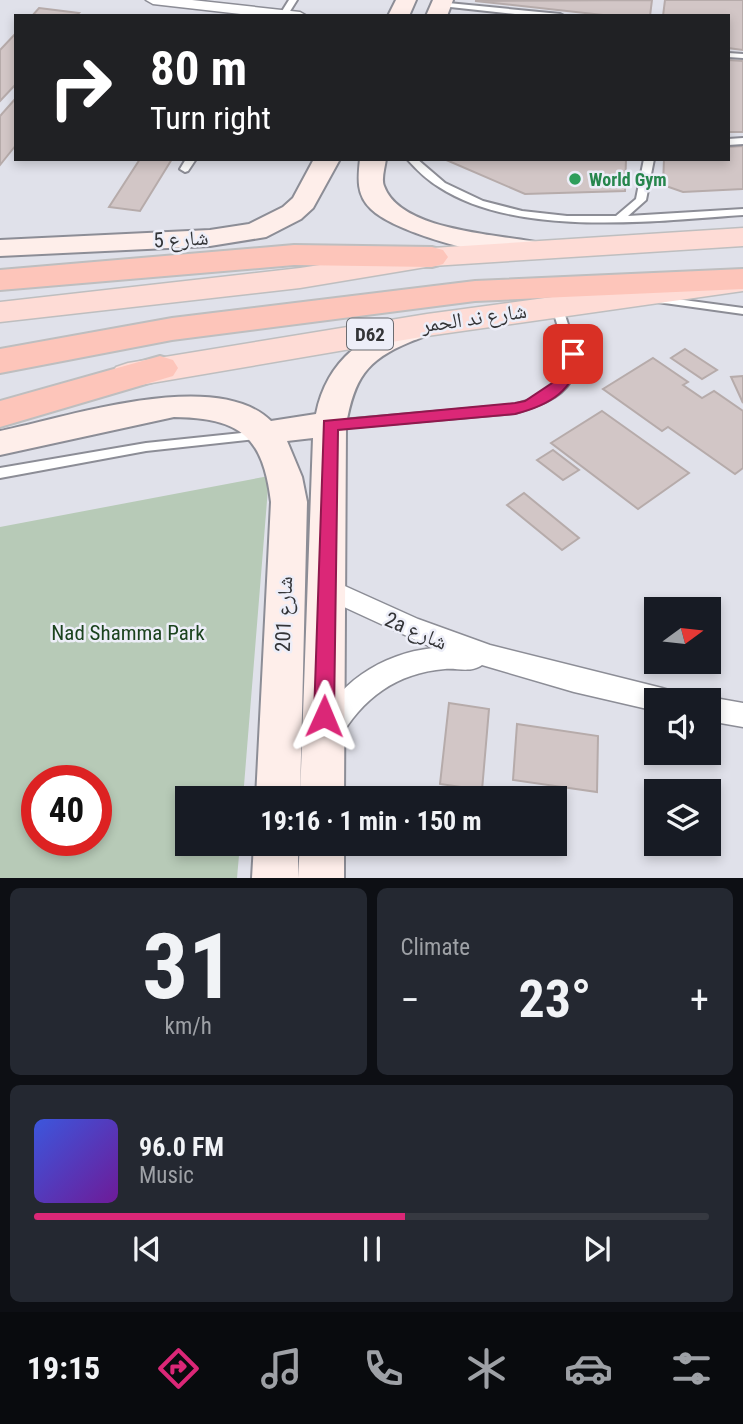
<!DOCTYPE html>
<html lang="en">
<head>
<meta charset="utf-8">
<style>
  body { margin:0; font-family:"Roboto Condensed","Noto Naskh Arabic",sans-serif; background:#242831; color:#f1f3f6; height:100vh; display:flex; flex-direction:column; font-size:26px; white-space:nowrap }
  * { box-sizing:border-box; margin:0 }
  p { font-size:23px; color:#9ea1a6 }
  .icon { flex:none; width:38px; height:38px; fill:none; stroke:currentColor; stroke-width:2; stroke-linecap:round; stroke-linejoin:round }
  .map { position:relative; height:878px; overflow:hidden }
  .details { display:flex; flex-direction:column; gap:10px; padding:10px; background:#0d0f14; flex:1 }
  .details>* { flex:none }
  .guide { position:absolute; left:14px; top:14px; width:716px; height:147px; border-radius:0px; box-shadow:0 4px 10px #0003; background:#202124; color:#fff; overflow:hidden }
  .needle { width:46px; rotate:75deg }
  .fabs { position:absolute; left:644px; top:597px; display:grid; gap:14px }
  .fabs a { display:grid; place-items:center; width:77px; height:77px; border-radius:0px; background:#171b24; box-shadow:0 4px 10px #0003; font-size:35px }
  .speed { position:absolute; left:21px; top:765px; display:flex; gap:14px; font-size:35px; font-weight:700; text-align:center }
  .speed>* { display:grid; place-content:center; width:91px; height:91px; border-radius:50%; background:#171b24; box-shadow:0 4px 10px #0003; line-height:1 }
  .speed .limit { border:10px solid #d22; background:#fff; color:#111 }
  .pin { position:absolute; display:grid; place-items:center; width:60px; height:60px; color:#fff; margin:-30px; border-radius:14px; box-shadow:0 4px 10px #0006 }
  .me { position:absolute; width:77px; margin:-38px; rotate:1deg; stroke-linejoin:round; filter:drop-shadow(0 0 5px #0008) }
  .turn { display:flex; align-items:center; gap:24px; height:147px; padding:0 21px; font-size:32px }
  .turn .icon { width:91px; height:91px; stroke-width:2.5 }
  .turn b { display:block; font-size:49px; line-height:60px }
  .big { font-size:52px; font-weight:700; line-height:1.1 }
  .details .tile { flex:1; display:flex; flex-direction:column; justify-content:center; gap:10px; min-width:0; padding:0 24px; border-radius:10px; background:#242831 }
  .details .dial { align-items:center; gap:0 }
  .dial b { font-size:91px; line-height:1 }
  .song { display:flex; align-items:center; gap:21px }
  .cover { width:84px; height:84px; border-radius:10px; background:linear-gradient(135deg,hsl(230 70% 55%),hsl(280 70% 35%)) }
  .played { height:7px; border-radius:4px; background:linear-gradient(90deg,#db2777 55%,#363941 55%) }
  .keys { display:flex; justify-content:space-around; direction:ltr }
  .heat { display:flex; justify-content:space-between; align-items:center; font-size:38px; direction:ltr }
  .details .tiles { flex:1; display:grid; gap:10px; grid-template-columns:1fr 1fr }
  .tile:last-child { grid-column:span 2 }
  .trip { position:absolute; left:175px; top:786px; width:392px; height:70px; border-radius:0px; background:#171b24; box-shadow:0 4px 10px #0003; font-weight:700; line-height:70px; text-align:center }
  .dock { display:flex; height:112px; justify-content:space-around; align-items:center; background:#090b0e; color:#9ea1a6 }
  .dock .icon { width:49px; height:49px }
  .dock .selected { color:#db2777 }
  .dock b { font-size:32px; color:#f1f3f6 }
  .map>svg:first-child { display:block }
  .green { fill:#b7cab7; fill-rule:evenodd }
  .building { fill:#d2c6c6; stroke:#b6abaa; stroke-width:2 }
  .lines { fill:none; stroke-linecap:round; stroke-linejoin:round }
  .lane-casing { stroke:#8c8d96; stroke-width:4 }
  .street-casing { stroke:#8c8d96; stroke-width:3 }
  .secondary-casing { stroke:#8c8d96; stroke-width:4 }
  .primary-casing { stroke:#bebebf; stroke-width:3 }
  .highway-casing { stroke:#bebebf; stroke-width:4 }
  .lane { fill:#fff; fill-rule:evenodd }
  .street { fill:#fff; fill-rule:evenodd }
  .secondary { fill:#feeeea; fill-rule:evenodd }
  .primary { fill:#fedcd6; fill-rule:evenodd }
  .highway { fill:#fdc5ba; fill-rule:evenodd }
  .route { fill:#db2777; stroke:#8e194d; stroke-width:2 }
  .leisure-dot { fill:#2e9e5b; stroke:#edeef8; stroke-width:2.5 }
  .labels { text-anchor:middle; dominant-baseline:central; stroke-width:5; stroke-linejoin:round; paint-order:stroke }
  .far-leisure-label { font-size:18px; font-weight:bold; fill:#27864d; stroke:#edeef8; text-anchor:start }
  .shield { fill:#edeef8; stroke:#6b6c71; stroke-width:2 }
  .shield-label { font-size:19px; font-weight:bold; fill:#333437 }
  .street-label { font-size:21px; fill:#333437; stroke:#edeef8 }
  .park-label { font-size:21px; fill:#1b431e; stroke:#edeef8 }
</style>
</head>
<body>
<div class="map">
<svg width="743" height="878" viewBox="0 0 743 878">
  <rect width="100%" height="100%" fill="#e0e1ea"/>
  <path class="green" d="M269 476 243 798H187V844H240L237 878H0V527ZM37 780H96V840H37Z"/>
  <path class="building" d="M652 0 650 16H612L475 1Z
    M665 0H743V50L728 48V16H663Z
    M39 8 79 13 76 16H32Z
    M16 33V84L0 101V50Z
    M728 60 743 61V132H728Z
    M16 98V145L0 165V116Z
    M743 146V189L683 192 663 185 664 159H728V147Z
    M140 159H172L140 211 109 207Z
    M444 159H626L625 191 525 194Z
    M685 349 717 370 702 379 671 358Z
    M653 358 688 382 683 385 702 398 714 391 743 411V468L735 474 668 427 662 431 603 389Z
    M743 376V403L731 377Z
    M602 411 689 473 638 509 551 443Z
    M553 450 579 470 563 480 537 460Z
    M524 493 579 538 562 550 507 505Z
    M449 703 489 709 482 790 440 784Z
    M517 724 598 736 597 792 513 780Z"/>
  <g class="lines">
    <defs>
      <path id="lane" d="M289 0H297L287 16H279Z
        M438 2 560 14 564 16H534L441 6 437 4Z
        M728 53 743 54V58L728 57Z
        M743 138V144L728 145V139Z
        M186 159H196L188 171 185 172 180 169Z
        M407 159H417L445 183 483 201 522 211 567 216H616L636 199 644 159H654L646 200 628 216 743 209V215C654 221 517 238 439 187 427 180 416 169 407 159Z
        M654 296 743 308V314L650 301 649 299Z
        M557 304 562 307C585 370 584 393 515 413L330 429 324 425 330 421 514 405 533 399 549 390 559 381 564 372 565 359 563 344 552 307Z
        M260 431 266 435 264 438 146 451 0 478V468L146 443Z"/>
      <path id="street" d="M146 0H192L300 12 307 16H258L153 4Z
        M327 578 418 619 490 645 662 688 672 691 676 700H656V711L574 692 482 665C471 673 458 668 445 669 396 673 362 698 338 741L328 745 318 741 314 732C336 684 380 654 433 648L318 595 314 588 318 581Z
        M709 697 743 703V727L709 721V700H700Z"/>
      <path id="secondary" d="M396 0H416L409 16H388Z
        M433 0H453L447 16H426Z
        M314 159H340L313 208 301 219 266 237 210 246 0 256V240L210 230 249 224 283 207 293 198Z
        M360 159H386C385 167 381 179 384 186 401 233 504 234 545 244L549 250 545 256C510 264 397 235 371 209 356 195 358 178 360 159Z
        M418 318 429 321 433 328C427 337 419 338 410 342 366 360 354 379 346 425L344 798H300L313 438 287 441 302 477 307 502 300 798H256L271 502C263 436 240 418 174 417L0 455V431C68 417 216 367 271 421L316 414C327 359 366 332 418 318Z
        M254 844H298V878H252Z
        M300 844H344V878H298Z"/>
      <path id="primary" d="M743 228V246L432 266 300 288 0 322V302L300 268 432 248Z
        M743 271V291L427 336 128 387 116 383 111 375 116 367 128 363 427 314Z"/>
      <path id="highway" d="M294 245 432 247 443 250 448 257 443 264 432 267 294 265 0 290V270Z
        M743 269V289L475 301 172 340 0 373V349L172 318 475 281Z
        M160 356 173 360 178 368 173 376 0 427V401Z"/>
    </defs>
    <use href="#lane" class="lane-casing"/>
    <use href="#street" class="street-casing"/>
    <use href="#secondary" class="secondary-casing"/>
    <use href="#primary" class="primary-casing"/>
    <use href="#highway" class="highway-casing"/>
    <use href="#lane" class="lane"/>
    <use href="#street" class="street"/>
    <use href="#secondary" class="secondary"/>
    <use href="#primary" class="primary"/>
    <use href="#highway" class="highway"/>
  </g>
  <path class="route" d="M573 349 581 354C574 391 550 405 515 414L338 430 334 716 331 723 324 725 317 723 314 716 324 421 515 403 525 401 558 379 566 354Z"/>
  <circle class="leisure-dot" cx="575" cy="179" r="7"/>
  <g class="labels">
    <g class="far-leisure-label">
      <text x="589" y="179">World Gym</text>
    </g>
    <rect class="shield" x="347" y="318.5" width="46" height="31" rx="5"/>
    <g class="shield-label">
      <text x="370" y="334">D62</text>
    </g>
    <g class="street-label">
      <text transform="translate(181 239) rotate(-3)">شارع 5</text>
      <text transform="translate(474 318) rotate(-8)">شارع ند الحمر</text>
      <text transform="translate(284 614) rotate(-88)">شارع 201</text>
      <text transform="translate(416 631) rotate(23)">2a شارع</text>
    </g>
    <g class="park-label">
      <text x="128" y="633">Nad Shamma Park</text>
    </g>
  </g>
</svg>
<div class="fabs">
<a><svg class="needle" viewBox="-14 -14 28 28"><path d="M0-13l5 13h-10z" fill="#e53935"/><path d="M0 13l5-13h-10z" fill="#9ea1a6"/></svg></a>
<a><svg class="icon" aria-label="sound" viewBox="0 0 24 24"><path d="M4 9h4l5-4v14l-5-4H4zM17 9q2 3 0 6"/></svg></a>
<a><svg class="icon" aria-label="layers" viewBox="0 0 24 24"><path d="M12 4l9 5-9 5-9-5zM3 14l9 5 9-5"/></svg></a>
</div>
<div class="speed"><div class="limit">40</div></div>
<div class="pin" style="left:573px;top:354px;background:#d93025"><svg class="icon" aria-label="arrive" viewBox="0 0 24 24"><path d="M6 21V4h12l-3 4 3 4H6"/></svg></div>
<svg class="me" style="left:324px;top:716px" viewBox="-20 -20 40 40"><path d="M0-17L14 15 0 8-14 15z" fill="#db2777" stroke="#fff" stroke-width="4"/></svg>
<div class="trip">19:16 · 1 min · 150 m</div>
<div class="guide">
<div class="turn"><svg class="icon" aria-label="right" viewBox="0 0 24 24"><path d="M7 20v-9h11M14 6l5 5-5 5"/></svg><div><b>80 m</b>Turn right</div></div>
</div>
</div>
<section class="details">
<div class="tiles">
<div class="tile dial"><b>31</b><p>km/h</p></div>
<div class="tile"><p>Climate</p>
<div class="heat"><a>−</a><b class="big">23°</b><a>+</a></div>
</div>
<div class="tile">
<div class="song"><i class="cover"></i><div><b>96.0 FM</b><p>Music</p></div></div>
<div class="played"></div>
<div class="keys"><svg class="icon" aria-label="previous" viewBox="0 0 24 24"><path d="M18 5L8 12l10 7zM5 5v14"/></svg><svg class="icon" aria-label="pause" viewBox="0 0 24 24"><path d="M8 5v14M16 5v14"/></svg><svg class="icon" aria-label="next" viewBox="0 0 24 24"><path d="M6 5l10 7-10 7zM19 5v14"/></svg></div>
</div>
</div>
</section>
<nav class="dock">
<b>19:15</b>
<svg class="icon selected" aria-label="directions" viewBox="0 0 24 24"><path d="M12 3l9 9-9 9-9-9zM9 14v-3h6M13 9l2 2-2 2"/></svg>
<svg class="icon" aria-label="music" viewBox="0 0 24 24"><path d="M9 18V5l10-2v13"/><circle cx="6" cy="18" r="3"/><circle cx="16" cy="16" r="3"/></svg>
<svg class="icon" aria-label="phone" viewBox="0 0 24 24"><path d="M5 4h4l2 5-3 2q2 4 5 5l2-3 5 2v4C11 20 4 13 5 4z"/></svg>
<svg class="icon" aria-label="climate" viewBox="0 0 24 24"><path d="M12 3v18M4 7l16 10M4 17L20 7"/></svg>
<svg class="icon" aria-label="car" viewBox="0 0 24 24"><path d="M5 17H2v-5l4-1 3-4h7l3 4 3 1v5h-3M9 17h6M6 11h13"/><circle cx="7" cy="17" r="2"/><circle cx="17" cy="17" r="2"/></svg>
<svg class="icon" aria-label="filters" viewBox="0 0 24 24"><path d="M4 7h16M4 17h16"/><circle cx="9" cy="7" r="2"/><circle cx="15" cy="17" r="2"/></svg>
</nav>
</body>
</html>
